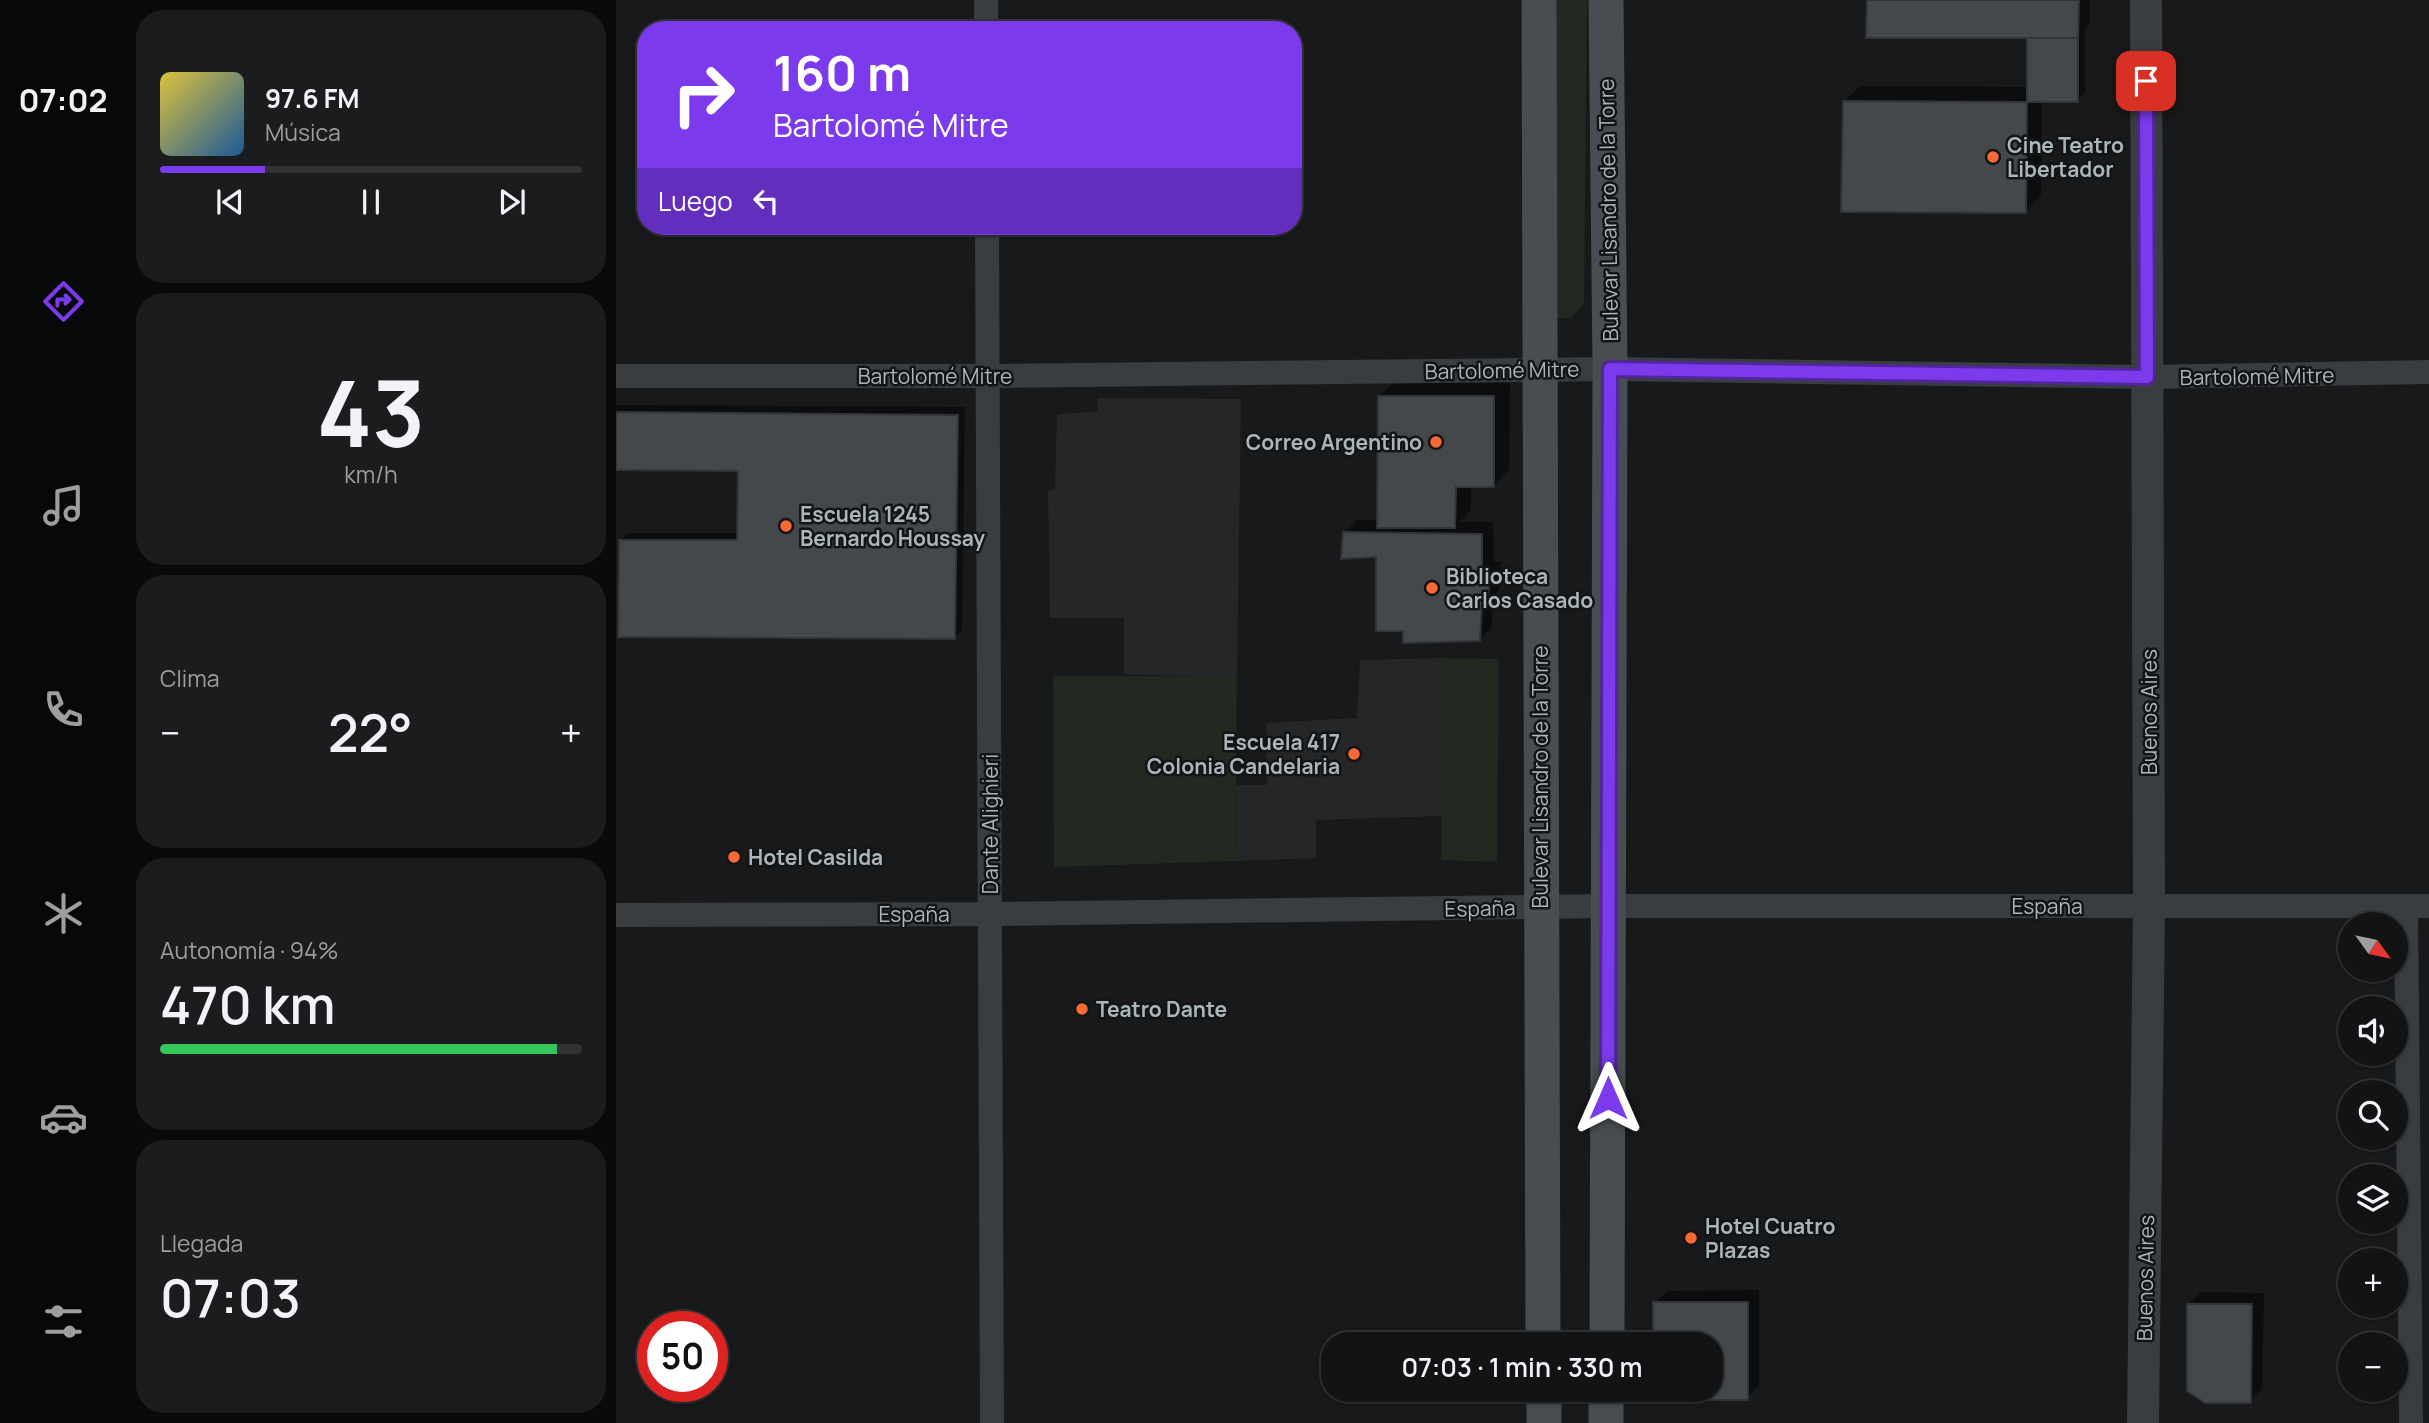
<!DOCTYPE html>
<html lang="es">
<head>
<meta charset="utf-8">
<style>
  body { margin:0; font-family:Manrope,sans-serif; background:#1b1c1d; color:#f1f3f6; height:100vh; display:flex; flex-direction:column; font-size:26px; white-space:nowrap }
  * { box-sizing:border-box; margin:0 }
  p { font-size:23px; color:#9c9ea0 }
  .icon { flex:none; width:38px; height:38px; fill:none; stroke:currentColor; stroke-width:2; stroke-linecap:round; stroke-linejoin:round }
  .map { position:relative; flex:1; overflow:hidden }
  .sheet { display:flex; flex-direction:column; gap:10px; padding:10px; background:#0a0a0b; width:490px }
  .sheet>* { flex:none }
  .hud { position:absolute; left:21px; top:21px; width:665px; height:214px; border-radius:28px; box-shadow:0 2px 5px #0004,0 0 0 2px #313234; background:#7c3aed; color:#fff; overflow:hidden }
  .needle { width:46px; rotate:123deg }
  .controls { position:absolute; left:1722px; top:912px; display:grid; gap:14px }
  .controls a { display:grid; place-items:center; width:70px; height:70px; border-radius:50%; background:#121314; box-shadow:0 2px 5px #0004,0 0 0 2px #313234; font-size:35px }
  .speed { position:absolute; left:21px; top:1311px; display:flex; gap:14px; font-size:35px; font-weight:700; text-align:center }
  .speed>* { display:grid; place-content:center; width:91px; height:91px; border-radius:50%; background:#121314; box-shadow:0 2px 5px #0004,0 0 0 2px #313234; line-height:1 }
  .speed .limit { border:10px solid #d22; background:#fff; color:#111 }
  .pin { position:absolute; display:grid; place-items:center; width:60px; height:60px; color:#fff; margin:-30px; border-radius:14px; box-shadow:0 4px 10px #0006 }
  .me { position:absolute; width:77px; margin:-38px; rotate:0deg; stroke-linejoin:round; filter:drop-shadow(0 0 5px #0008) }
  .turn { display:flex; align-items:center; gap:24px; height:147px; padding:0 21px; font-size:32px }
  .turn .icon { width:91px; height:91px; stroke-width:2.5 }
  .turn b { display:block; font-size:49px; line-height:60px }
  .then { display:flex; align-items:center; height:66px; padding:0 21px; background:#0003; gap:14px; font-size:26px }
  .big { font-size:52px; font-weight:600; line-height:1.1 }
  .sheet .widget { flex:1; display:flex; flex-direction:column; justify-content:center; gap:10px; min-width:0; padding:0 24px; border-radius:28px; background:#1b1c1d }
  .sheet .dial { align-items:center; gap:0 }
  .dial b { font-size:91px; line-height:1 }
  .song { display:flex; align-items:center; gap:21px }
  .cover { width:84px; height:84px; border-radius:10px; background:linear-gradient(135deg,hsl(50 70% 55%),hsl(210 70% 35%)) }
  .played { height:7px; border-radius:4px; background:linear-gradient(90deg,#7c3aed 25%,#313234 25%) }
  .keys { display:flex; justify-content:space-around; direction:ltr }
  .heat { display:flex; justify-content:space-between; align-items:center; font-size:38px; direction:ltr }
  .charge { height:10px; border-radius:5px; background:linear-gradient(90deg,#34c759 94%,#313234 0) }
  .trip { position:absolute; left:705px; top:1332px; width:402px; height:70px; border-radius:28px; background:#121314; box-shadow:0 2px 5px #0004,0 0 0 2px #313234; font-weight:600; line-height:70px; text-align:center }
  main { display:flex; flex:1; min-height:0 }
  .dock { display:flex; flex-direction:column; width:126px; justify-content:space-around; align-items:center; background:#070808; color:#9c9ea0 }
  .dock .icon { width:49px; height:49px }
  .dock .selected { color:#7c3aed }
  .dock b { font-size:32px; color:#f1f3f6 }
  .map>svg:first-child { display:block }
  .built { fill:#242628 }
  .green { fill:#222920 }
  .shadow { fill:#0007 }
  .building { fill:#44484b; stroke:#323437; stroke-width:2 }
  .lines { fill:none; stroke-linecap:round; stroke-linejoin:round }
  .minor { stroke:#393d40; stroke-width:24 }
  .tertiary { stroke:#393d40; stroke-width:32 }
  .secondary { stroke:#474d50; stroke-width:35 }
  .route-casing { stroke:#51269a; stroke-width:18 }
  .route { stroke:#7c3aed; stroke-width:12 }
  .poi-dot { fill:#f76935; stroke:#131416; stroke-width:2.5 }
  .labels { text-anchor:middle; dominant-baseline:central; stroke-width:5; stroke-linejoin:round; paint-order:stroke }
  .poi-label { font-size:21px; font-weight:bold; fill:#aab6bb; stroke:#131416; text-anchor:start }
  .street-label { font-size:21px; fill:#aab6bb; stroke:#131416 }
</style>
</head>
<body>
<main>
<nav class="dock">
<b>07:02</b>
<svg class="icon selected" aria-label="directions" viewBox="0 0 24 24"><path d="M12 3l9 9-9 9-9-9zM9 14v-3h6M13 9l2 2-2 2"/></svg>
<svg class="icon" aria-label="music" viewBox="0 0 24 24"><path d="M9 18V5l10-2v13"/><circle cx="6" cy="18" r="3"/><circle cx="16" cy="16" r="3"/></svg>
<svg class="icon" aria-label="phone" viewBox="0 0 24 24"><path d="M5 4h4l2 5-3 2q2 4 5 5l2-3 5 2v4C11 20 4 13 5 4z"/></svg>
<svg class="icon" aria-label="climate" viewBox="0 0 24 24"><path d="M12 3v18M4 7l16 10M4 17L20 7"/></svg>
<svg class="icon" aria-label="car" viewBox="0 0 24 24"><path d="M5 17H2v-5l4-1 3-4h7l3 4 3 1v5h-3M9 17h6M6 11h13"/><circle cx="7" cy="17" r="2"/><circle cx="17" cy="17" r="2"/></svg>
<svg class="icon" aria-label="filters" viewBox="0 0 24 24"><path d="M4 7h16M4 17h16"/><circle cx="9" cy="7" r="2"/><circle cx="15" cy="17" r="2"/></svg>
</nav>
<section class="sheet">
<div class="widget">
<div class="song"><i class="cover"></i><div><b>97.6 FM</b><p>Música</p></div></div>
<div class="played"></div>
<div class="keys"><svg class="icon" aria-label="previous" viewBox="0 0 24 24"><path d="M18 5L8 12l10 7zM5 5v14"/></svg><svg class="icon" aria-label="pause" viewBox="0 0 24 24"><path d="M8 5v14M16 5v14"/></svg><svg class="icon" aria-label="next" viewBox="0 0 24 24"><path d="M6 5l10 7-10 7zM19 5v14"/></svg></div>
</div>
<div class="widget dial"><b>43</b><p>km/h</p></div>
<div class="widget"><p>Clima</p>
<div class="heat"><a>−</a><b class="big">22°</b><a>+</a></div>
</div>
<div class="widget"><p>Autonomía · 94%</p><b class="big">470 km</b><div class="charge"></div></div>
<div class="widget"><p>Llegada</p><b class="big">07:03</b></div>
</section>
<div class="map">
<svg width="1813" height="1423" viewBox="0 0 1813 1423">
  <rect width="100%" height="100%" fill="#18191b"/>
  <path class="built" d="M482 398 625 399 621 676 508 675V618H434L432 491 439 488 441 414 481 412Z
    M825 658V816L700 820V858L619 861 620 785H651L650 723 741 718 744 660Z"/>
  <path class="green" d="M930 0H971L968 303 955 318H938Z
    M825 658 883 659 881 862 825 860Z
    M437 676H621L619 861 438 867Z"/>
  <path class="shadow" d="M1253 0H1474L1473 24 1469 29V93L1461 101 1426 100 1425 195 1409 211 1228 102 1244 86 1413 87V36Z
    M780 380 894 381 893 470 877 486H855V510L843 522H877L878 562H885L883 590 877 596 876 627 864 639 762 555 729 532 741 520H763L764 396Z
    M0 405 349 407 346 630 338 638 5 540 13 533H123V469L0 468Z
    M1143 1290V1386L1131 1398 1052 1399 1046 1390H1096V1344H1039V1303L1051 1291Z
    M1585 1292 1648 1293 1646 1389 1634 1401 1573 1304Z"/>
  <path class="building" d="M1251 0H1463L1462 38H1250Z
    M1411 38H1462V102H1411Z
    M1227 101 1411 102 1410 213 1225 212Z
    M762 396H878V487H840L839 528H761Z
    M0 412 342 415 339 639 2 637 3 540H121L122 471 0 470Z
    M727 532 866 534V573L874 574 872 604 866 603 864 641 787 643V631H760V557L725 559Z
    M1037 1302H1132V1400H1052L1044 1390H1096V1344H1037Z
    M1571 1304H1636L1635 1403H1589L1571 1391Z"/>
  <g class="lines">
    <path class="minor" d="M370 0V30
      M371 226 376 1423
      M0 376H372L994 369 1531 377 1813 372
      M1790 906 1795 1423
      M0 915 374 914 992 906H1813"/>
    <path class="tertiary" d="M1527 1423 1533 906 1530 0"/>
    <path class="secondary" d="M923 0 927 1344
      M990 0 994 369 991 1344
      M928 1390V1423
      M990 1423V1390"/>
  </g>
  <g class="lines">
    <defs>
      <path id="route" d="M992 1098 994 369 1531 377 1530 81"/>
    </defs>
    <use href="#route" class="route-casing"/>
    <use href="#route" class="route"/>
  </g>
  <g class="poi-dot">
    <circle cx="1377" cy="157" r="7"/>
    <circle cx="820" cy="442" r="7"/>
    <circle cx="170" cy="526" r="7"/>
    <circle cx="816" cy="588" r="7"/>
    <circle cx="738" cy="754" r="7"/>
    <circle cx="118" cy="857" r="7"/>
    <circle cx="466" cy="1009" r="7"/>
    <circle cx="1075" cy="1238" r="7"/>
  </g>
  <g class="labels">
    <g class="poi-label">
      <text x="1391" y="145">Cine Teatro<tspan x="1391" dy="24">Libertador</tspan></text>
      <text x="806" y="442" text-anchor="end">Correo Argentino</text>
      <text x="184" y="514">Escuela 1245<tspan x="184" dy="24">Bernardo Houssay</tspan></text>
      <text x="830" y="576">Biblioteca<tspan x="830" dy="24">Carlos Casado</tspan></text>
      <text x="724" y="742" text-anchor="end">Escuela 417<tspan x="724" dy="24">Colonia Candelaria</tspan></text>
      <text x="132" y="857">Hotel Casilda</text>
      <text x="480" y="1009">Teatro Dante</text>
      <text x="1089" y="1226">Hotel Cuatro<tspan x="1089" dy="24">Plazas</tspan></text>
    </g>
    <g class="street-label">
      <text transform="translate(992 210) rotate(-91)">Bulevar Lisandro de la Torre</text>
      <text transform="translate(886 370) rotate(-1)">Bartolomé Mitre</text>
      <text x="319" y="376">Bartolomé Mitre</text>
      <text transform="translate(1641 376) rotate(-1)">Bartolomé Mitre</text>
      <text transform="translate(1533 712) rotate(-90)">Buenos Aires</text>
      <text transform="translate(924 777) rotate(-90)">Bulevar Lisandro de la Torre</text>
      <text transform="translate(374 824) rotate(-90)">Dante Alighieri</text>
      <text x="1431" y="906">España</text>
      <text transform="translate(864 908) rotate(-1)">España</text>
      <text x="298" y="914">España</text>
      <text transform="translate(1529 1278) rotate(-89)">Buenos Aires</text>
    </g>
  </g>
</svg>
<div class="controls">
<a><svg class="needle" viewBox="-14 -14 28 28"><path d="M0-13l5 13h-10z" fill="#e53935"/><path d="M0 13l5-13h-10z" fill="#9c9ea0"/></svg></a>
<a><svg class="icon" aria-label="sound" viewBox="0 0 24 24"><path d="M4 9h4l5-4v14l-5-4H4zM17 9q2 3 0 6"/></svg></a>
<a><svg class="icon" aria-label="search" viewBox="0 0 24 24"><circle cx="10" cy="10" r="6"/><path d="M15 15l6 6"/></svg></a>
<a><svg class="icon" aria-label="layers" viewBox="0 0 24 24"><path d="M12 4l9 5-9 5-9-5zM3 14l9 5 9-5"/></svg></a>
<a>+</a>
<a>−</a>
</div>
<div class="speed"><div class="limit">50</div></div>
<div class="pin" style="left:1530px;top:81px;background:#d93025"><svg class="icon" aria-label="arrive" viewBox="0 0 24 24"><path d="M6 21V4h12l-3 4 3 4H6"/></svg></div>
<svg class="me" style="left:992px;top:1098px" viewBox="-20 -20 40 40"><path d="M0-17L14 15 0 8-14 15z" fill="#7c3aed" stroke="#fff" stroke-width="4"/></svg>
<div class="trip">07:03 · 1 min · 330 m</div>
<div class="hud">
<div class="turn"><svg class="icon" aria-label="right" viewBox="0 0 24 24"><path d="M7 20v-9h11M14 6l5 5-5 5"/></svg><div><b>160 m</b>Bartolomé Mitre</div></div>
<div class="then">Luego<svg class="icon" aria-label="left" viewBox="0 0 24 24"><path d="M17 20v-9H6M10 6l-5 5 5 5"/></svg></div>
</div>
</div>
</main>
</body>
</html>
